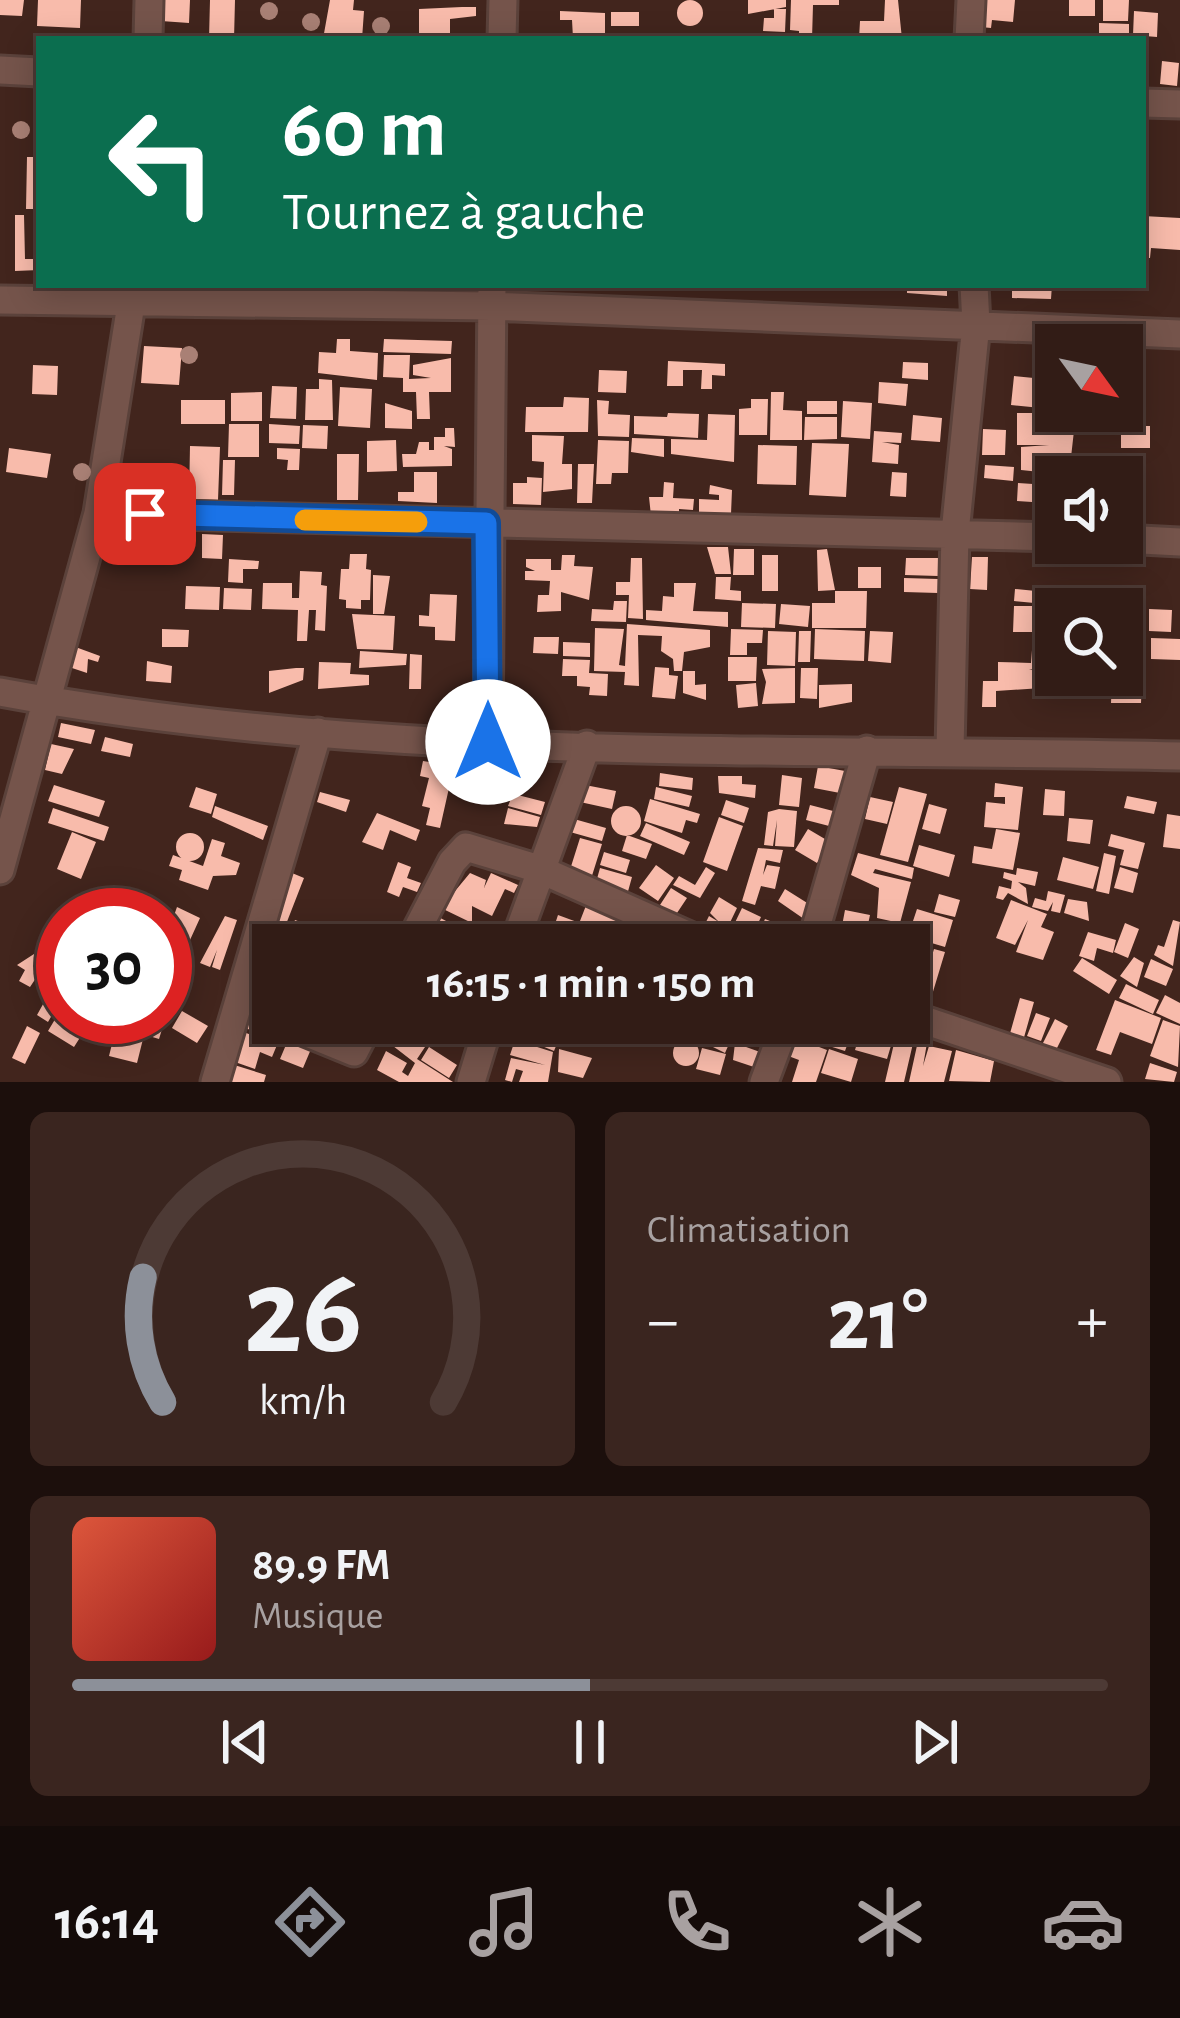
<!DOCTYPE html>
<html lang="fr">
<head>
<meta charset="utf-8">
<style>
  body { margin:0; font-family:"Alegreya Sans",sans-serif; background:#3a251f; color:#f1f3f6; height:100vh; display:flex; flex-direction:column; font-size:45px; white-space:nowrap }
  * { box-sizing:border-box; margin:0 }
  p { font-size:39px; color:#a8a1a1 }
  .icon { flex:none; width:66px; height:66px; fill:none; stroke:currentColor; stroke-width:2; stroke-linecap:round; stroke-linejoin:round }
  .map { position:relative; height:1082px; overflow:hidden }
  .panel { display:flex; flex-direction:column; gap:30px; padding:30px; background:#1c0f0c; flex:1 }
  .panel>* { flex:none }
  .top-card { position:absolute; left:36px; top:36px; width:1110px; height:252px; border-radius:0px; box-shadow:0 6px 30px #0003,0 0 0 3px #4d3a35; background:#0b6e4f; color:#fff; overflow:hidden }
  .needle { width:78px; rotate:123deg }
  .fabs { position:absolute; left:1035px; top:324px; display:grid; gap:24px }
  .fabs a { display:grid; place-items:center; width:108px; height:108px; border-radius:0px; background:#321c16; box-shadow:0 6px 30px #0003,0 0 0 3px #4d3a35; font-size:60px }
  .speed { position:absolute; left:36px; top:888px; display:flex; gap:24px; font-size:60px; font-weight:700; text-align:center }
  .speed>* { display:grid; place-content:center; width:156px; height:156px; border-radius:50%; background:#321c16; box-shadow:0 6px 30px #0003,0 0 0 3px #4d3a35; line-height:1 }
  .speed .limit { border:18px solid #d22; background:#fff; color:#111 }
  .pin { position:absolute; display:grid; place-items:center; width:102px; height:102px; color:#fff; margin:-51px; border-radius:24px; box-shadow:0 6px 18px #0006 }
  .me { position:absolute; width:132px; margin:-66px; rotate:0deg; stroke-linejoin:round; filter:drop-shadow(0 0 9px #0008) }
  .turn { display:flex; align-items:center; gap:42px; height:252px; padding:0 48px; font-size:54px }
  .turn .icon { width:156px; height:156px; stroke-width:2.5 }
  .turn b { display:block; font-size:84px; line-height:102px }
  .big { font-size:90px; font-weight:700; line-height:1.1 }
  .panel .card { flex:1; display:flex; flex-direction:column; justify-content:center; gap:18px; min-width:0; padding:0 42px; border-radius:18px; background:#3a251f }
  .panel .dial { align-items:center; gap:0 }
  .dial svg { height:312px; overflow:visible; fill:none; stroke:#4d3a35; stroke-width:7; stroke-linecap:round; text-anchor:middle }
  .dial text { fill:#f1f3f6; stroke:none }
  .song { display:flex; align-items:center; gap:36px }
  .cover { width:144px; height:144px; border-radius:18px; background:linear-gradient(135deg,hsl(10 70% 55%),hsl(0 70% 35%)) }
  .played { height:12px; border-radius:6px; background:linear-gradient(90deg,#8c9099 50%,#4d3a35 50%) }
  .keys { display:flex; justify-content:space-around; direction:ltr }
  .heat { display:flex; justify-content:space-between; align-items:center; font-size:66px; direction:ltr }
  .panel .tiles { flex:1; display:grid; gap:30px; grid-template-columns:1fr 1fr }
  .card:last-child { grid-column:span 2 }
  .trip { position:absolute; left:252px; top:924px; width:678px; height:120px; border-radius:0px; background:#321c16; box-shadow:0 6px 30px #0003,0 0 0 3px #4d3a35; font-weight:700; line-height:120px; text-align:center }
  .dock { display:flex; height:192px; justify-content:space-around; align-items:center; background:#140b09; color:#a8a1a1 }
  .dock .icon { width:84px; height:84px }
  .dock .on { color:#8c9099 }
  .dock b { font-size:54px; color:#f1f3f6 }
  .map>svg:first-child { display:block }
  .building { fill:#f8bbab }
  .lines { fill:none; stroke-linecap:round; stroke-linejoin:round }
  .minor-casing { stroke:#5b423b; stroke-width:33 }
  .minor { stroke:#75544b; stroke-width:27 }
  .tree { fill:#a98075 }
  .route-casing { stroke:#114b97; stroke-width:30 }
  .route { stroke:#1a73e8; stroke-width:21 }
  .slow { stroke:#f59e0b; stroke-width:21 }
</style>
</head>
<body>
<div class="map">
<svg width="1180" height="1082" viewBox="0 0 1180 1082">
  <rect width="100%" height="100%" fill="#42251d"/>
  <path class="building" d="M0 0H24L22 16 0 15Z
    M38 0H81L80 28 37 26Z
    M163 0H190L189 23 161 21Z
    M210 0H235L234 39H209Z
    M330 0H354L353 10 364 11 362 39H323Z
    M748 0H786V7L748 14Z
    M791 0H839V5H813L812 39H799V31L790 30Z
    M885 0H898L902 39H859L860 21H884Z
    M984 0H1015L1013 22 992 20 991 28 981 27Z
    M1069 0H1095V16H1069Z
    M1103 0H1129L1128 21H1103Z
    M677 13a13 13 0 1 1 26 0a13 13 0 1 1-26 0Z
    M462 7H476V16L450 19V39H419V9Z
    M774 9H786L785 32 763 31 764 18H774Z
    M560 11 605 13V39L573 38 572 20H560Z
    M1134 11 1158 13 1157 37 1133 35Z
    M611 12H639V26H611Z
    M1099 23 1129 24V39H1099Z
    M1162 61 1179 63 1177 86 1160 84Z
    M27 157H39V209H26Z
    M15 215H24L25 259H39V270L15 271Z
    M1143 216 1180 218V250L1151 248 1150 258H1143Z
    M907 285H947V296L907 293Z
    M1012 285H1052L1051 299 1012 298Z
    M337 339H350V351L378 353 377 380 318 373 319 352 336 353Z
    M384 339 452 341 451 354 383 352Z
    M144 346 182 348 179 385 141 383Z
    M384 355H410L409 379 431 378 413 375V365L451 358V392H429L430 419H417L416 392H403V378L383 377Z
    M668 361 725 364V376L712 375V389H701L702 370H683V386H667Z
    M903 362 928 363V380L902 378Z
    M33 365 58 366 57 395 32 394Z
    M599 370 627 371 626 393 598 392Z
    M1014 376 1044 379 1041 408 1011 405Z
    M319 379 332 380 333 420H305L306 389H319Z
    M879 382 908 384 906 406 878 403Z
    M1122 383 1137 384 1135 416 1124 415Z
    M272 386 297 387 296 419 270 418Z
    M340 387 372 389 370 428 338 426Z
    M262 392V421H231V393Z
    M771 392H784L783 410 802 411V440H770Z
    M564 397 589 398 588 432H525L526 407H563Z
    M751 399H768L767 435H739V409L751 408Z
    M181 400H225V424H181Z
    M597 400 609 401 608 414 630 415 629 437 598 436Z
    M807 401H837V414H807Z
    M843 401 872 403 870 439 841 437Z
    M385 403 412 411V429L385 428Z
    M1047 412 1076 413 1069 475 1021 470V447L1049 445H1017V413H1045L1047 434Z
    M668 413 699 414 698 438 634 434V416L667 417Z
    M708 414 735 415 734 462 671 454V439L707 440Z
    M913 415 942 418 940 442 911 440Z
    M805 417H837V439L804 440Z
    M229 424H259V457H228Z
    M269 424 300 426 299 444 269 443Z
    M303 425 328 426 327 449 302 448Z
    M1121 426H1150V448H1121Z
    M445 428H454L455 447 444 446 452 449V466L403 467 402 454H416L419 442H429V450H434V437H445Z
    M983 429 1006 430 1005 455H982Z
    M874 431 902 433 901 443 882 442 899 445 898 464 872 462Z
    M532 435 564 436 562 464H572V489L543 492 544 462 532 461Z
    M632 438 664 439V457L631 452Z
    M396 440 397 471 367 472V441Z
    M598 440 629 441 628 473H612L611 484H596Z
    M812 443 849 444 846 497 809 495Z
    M758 445 797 446 796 485 757 484Z
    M190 446 220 447 218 500 189 499Z
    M9 448 51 454 47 478 6 472Z
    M277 448 300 449 299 470H287L288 460 277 459Z
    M337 454H359L358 500H337Z
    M223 460H235L234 495H222Z
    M578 464H594L592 503H577Z
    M985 465 1014 467 1013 481 984 478Z
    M154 467H181V499H153Z
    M414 472H437V503L398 501V492H414Z
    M892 472 907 473 906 497 890 496Z
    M527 477 542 478 541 505 513 504V483H527Z
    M1122 479H1145L1146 501 1122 502Z
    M664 482 674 483 673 498 694 499 693 510 679 509V526L652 525 649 497H663Z
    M1018 483 1048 485 1047 503 1017 501Z
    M710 485 732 490 731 514 699 513V499L719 500V495L709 494Z
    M202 534 223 535 222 559 202 558Z
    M707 547H728L731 574H715Z
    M734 549H754V575H733Z
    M827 549 835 590 818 591 817 550Z
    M350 554H367L366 569 371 570 370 600H361V609L346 608V600L339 599 341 569H349Z
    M562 555H575L574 566 593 567 589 600 561 592V611L537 612 538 595H549L550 581 525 580V571H535L526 567V559H551V570H561Z
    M762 555H778V591H762Z
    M972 557H988L987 590 970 589Z
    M631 558H642L643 619 628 618 629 595H616V582H630Z
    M906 558H938V576L905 575Z
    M229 559 259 561 258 569H243V583L228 582Z
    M858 567H881V588H858Z
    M300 571 322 572 321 585 327 586 325 631 315 630 316 610H309L307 641H297L298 610 262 609 263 583H292V598H299Z
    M373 575 390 576 384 614H373Z
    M716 577H731L730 590 741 591V601L715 599Z
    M904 578 938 579V593L904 592Z
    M674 583H696L693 611 728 612V627L646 620V610L662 611 663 596 674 597Z
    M186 586 220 587 219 610 185 609Z
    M224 588 252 589 251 610 223 609Z
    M1015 589 1046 592 1045 604 1014 601Z
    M835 591H867L866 628H812V603H835Z
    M430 594 457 595 455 641 435 640V627L419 626V615L429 616Z
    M614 601H627L626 622 591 621 592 609 613 610Z
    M742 603 776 604 775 628 741 627Z
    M781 604 810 606 808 627 779 624Z
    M1014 606H1038L1037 632H1013Z
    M1149 609 1172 610 1171 632 1149 631Z
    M1122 613H1144V638L1122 637Z
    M352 614 395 616 393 650 357 649Z
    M627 624 710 630V647L684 652 682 671H674L673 659 661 651 662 636 638 635 639 686 624 685 625 672 594 671 595 628 624 629 619 665 625 666Z
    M162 629 189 630 188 647H162Z
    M731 629 763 630 762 643H747V655H730Z
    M815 629 865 631 864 661 814 659Z
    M768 631 796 632 795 666 767 665Z
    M799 631H811L810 662H798Z
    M870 631 893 632 891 663 868 661Z
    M534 637H559L558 654 533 653Z
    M1033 637 1046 639 1043 670 1029 669 1042 673V688L996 691V707H982L983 681H998V662L1031 663Z
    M1151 638 1180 639V660L1151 659Z
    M563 642 590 643V657L563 656Z
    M70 645 100 656 98 662 88 659 87 673 72 668Z
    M360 651 407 654 406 665 359 668Z
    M410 654 422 655 421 689H409Z
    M728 657H757L756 681H728Z
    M563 659 590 660 589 673 608 674 607 696 589 695 590 687 577 686V676H562Z
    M147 661 172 666 171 683 146 681Z
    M319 662 351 663 350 674 369 675V685L318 689Z
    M655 667 669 668V675L678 676 675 699 652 697Z
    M296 668H304L303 680 269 693V671Z
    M795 668V703L762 704 766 682 762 669Z
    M801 668H818L817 699 800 698Z
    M683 671H695V685L706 684V700L683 693Z
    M1112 678H1142L1141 703H1111Z
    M756 683 758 706 738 708 736 685Z
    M852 684V702L819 708V685Z
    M61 723 95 730 91 744 58 737Z
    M105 737 133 744 130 757 101 751Z
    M51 744 74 749 62 774 45 770Z
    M423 761 448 765 454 774 464 777 462 791 449 788 440 828 426 825 430 808 422 806 429 778 420 776Z
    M818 766 845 771 840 793 814 788Z
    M660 773 693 778 692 790 659 786Z
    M782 775 802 778 799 807 779 805Z
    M718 776H742V784L756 785 755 798 719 793Z
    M500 782 512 785 510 793 545 802 541 815 508 806 510 801 496 797Z
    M995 783 1023 787 1018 830 984 827 986 802 1005 804V797H994Z
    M54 785 105 801 99 817 48 801Z
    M585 785 616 791 612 809 580 802Z
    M196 787 217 794 211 814 189 807Z
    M656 787 692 796 689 807 654 799Z
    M899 787 927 794 908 862 880 855Z
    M1045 789 1065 791 1064 816 1043 815Z
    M320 792 350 800 346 812 317 802Z
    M1127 796 1157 802 1154 814 1124 808Z
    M870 797 893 802 887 824 865 819Z
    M650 799 700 814 697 823 686 820 682 833 644 821Z
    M726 800 749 808 744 823 721 815Z
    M929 804 947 809 940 834 922 829Z
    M810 805 837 812 833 827 806 820Z
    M215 806 268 826 263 840 212 817Z
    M611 821a15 15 0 1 1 30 0a15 15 0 1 1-30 0Z
    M53 808 109 827 104 841 48 823Z
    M508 808 540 817 537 827 504 824Z
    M779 809 797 811 794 847 775 846 777 820 773 846 764 845 768 812Z
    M377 813 420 830 416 841 390 830 383 850 362 842Z
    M1167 814 1180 816V849L1163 847Z
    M719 817 743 826 727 871 703 862Z
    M1069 818 1093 820 1090 844 1067 841Z
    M574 819 606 828 602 841 570 832Z
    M646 823 690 842 684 855 640 836Z
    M808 829 830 842 817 863 795 850Z
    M996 829 1020 833 1013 870 972 863 974 846 992 849Z
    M72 832 96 842 81 879 57 869Z
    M176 847a14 14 0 1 1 28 0a14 14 0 1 1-28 0Z
    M1111 834 1145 843 1138 869 1120 865 1124 850 1108 846Z
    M627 835 652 844 646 859 622 851Z
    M580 838 602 844 590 882 568 876Z
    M212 839 225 843 221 856 240 863 236 875 213 876 208 890 179 880 182 870 169 866 173 855 203 866Z
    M919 845 955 855 949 877 913 866Z
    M758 848 783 850 780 863 766 860 763 875 767 865 780 867 775 889 761 886 755 905 742 901Z
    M604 852 630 860 626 873 600 865Z
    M858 853 914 868 912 879 875 869 873 873 911 882 900 923 877 918 879 888 851 875Z
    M1104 853 1116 856 1109 894 1096 891Z
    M1063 857 1099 867 1093 889 1057 880Z
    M398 862 411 867 407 878 421 883 417 892 403 887 399 897 387 892Z
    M656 865 674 878 658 901 639 888Z
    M706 867 715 873 700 898 673 885 679 876 695 885Z
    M1120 867 1138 873 1133 893 1114 888Z
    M600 868 632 877 627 895 595 886Z
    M1017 868 1038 872 1035 886 1018 882 1026 888 1028 904 1008 893 1003 900 996 898 999 886 1011 889 1012 881 1003 878 1004 872 1016 875Z
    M292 873 304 878 283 932 271 927Z
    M470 873 486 880 484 888 491 873 518 885 514 893 505 889 492 916 472 906V923L441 908Z
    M671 888 687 898 675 916 660 905Z
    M785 889 812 906 804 919 778 901Z
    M1048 891 1065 895 1060 913 1051 911 1053 902 1048 911 1032 907 1035 898 1046 901Z
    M939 894 960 900 955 917 934 912Z
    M719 897 737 908 724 935 705 924 709 916 719 922 710 913Z
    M1068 899 1087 902 1089 921 1064 913Z
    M1011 900 1047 914 1041 927 1054 932 1043 960 1016 952 1028 920 1015 945 996 938Z
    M587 903 618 917 606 945 573 939Z
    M177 907 200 918 185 951 165 941Z
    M742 908 761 917 748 945 728 937Z
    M917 909 953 920 945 947 908 936Z
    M845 910 870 915 864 943 849 940 852 927 842 926Z
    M433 914 461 929 453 945H438L442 937 426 929Z
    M558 915 577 922 570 940 552 933Z
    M225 916 237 920 220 970 212 967 217 950 210 967 200 963Z
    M622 917 644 927 636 945H610Z
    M765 919 790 929 784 945H752L754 939 765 944 767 940 758 936Z
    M295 920 317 928 310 945 288 938Z
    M1173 920 1180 922 1173 966 1154 955 1158 945 1164 947Z
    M1125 923 1139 929 1128 958 1114 952Z
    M373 930 390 937 387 945H333L338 931 368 943Z
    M1088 932 1116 940 1113 953 1097 948 1094 961 1079 956Z
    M934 949 945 952 932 995 921 992Z
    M34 954 59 969 53 979 63 986V1006L59 1003 48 1022 37 1015 52 988 36 978 30 987 19 981 25 970 17 965Z
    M1134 957 1144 963 1137 987 1120 976Z
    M1082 958 1117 980 1109 994 1073 971Z
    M1151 959 1173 969 1166 986 1144 977Z
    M168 961 190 971 182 989 165 981Z
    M1126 984 1159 1000 1153 1014 1119 998Z
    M1165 995 1180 1003V1024L1156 1013Z
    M1020 998 1034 1002 1023 1041 1009 1037Z
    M1115 1000 1161 1018 1152 1044 1120 1032 1111 1055 1096 1050Z
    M63 1006V1017L88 1025 74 1047 48 1031Z
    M182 1011 208 1026 197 1043 172 1028Z
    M1036 1013 1050 1018 1041 1041 1027 1036Z
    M248 1014 285 1029 280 1042 243 1027Z
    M140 1017 163 1026 159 1039 89 1018Z
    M1055 1019 1068 1026 1055 1052 1042 1045Z
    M1163 1020 1180 1026 1178 1067 1150 1056Z
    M381 1023H425L420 1031 431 1038 417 1059 453 1082H399L377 1070 386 1051 407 1063 402 1072 408 1076 415 1063 375 1032Z
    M710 1023 736 1028 725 1053 701 1041Z
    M798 1023H855L845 1051 794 1035Z
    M863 1023 896 1029 887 1059 855 1050Z
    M531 1025 560 1036 554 1051 525 1039Z
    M27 1026 40 1033 25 1064 12 1058Z
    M241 1031 277 1045 272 1057 260 1052 255 1069 235 1062Z
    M115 1032 143 1039 137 1063 109 1056Z
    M291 1033 314 1042 303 1068 280 1059Z
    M896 1035 914 1039 904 1082H885Z
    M790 1036 827 1050 816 1082H792L799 1060 783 1054Z
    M515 1040 553 1052 548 1082H519L523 1071 516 1069 512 1082 505 1080 511 1058 545 1065 510 1055Z
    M673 1053a13 13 0 1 1 26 0a13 13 0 1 1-26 0Z
    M918 1041 927 1043 923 1066 929 1046 952 1051 944 1082H909Z
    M735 1043 760 1052 754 1067 733 1060Z
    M429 1047 457 1065 449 1078 421 1060Z
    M702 1048 726 1054 720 1075 696 1069Z
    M559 1049 592 1058 583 1078 558 1072Z
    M829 1049 858 1059 851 1082 821 1073Z
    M956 1050 994 1061 990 1082 949 1081Z
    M228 1063 266 1075 264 1082H222Z
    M1150 1063 1177 1072 1174 1082 1145 1079Z"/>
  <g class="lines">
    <defs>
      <path id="minor" d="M148 39 149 0
        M502 39 503 0
        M969 39 971 0
        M0 70 39 72
        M1143 103 1180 104
        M0 300 491 306 1180 334
        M98 513 1056 537
        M1122 539 1180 542
        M0 692C387 764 788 747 1180 756
        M488 742 492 285
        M950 750 955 533 976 324 974 285
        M0 870 98 513 134 285
        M409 945 452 862 466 847 539 869 710 945
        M514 945 587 745
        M811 945 867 750
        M909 1015 1107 1082
        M283 1023 354 1052 369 1023
        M215 1082 318 732
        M471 1082 489 1023
        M764 1082 786 1023"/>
    </defs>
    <use href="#minor" class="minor-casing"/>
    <use href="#minor" class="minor"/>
  </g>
  <g class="tree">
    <circle cx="269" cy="11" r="9"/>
    <circle cx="311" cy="22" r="9"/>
    <circle cx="381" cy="26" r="9"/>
    <circle cx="21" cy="130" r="9"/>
    <circle cx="189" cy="355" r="9"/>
    <circle cx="82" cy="472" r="9"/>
  </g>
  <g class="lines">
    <defs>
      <path id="route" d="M145 514 486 523 488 742"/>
    </defs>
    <use href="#route" class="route-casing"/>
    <use href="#route" class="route"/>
    <path class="slow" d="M305 520 417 522"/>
  </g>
</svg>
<div class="fabs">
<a><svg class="needle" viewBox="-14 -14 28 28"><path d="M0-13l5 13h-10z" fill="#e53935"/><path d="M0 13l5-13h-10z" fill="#a8a1a1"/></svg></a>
<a><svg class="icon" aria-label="sound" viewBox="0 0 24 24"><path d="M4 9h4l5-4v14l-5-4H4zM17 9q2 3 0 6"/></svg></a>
<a><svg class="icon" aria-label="search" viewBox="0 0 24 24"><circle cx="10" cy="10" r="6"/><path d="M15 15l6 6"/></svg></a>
</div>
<div class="speed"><div class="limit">30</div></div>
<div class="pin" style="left:145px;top:514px;background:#d93025"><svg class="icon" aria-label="arrive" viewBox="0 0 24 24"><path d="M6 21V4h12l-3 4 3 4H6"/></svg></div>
<svg class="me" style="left:488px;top:742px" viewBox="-20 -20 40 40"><circle r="19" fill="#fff"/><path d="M0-13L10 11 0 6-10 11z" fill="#1a73e8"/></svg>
<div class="trip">16:15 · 1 min · 150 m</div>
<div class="top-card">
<div class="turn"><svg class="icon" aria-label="left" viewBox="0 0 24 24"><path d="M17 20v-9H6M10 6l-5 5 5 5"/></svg><div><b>60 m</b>Tournez à gauche</div></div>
</div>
</div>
<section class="panel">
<div class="tiles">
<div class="card dial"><svg viewBox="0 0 100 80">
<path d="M14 69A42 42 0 1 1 86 69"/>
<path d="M14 69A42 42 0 0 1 9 37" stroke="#8c9099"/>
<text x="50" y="56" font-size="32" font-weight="700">26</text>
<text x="50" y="72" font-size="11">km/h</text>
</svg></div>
<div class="card"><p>Climatisation</p>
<div class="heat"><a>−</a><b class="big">21°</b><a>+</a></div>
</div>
<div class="card">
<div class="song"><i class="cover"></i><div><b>89.9 FM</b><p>Musique</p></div></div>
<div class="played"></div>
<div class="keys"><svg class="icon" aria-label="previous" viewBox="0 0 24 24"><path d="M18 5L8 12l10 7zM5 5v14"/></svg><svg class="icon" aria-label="pause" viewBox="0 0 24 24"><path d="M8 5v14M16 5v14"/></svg><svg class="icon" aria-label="next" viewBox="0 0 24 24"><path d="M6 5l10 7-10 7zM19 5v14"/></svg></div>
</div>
</div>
</section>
<nav class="dock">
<b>16:14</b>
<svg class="icon on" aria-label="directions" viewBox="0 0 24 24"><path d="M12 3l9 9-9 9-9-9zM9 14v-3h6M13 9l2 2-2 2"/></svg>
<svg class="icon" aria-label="music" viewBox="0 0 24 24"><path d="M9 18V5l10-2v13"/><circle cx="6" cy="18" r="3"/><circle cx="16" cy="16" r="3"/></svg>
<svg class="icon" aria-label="phone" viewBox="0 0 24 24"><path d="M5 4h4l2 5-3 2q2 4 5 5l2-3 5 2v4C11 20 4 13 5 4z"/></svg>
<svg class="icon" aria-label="climate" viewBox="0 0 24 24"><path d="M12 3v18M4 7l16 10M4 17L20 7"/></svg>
<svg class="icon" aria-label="car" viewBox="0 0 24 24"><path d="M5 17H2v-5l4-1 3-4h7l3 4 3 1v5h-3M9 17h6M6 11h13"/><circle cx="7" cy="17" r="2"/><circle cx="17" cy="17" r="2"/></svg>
</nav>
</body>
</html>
